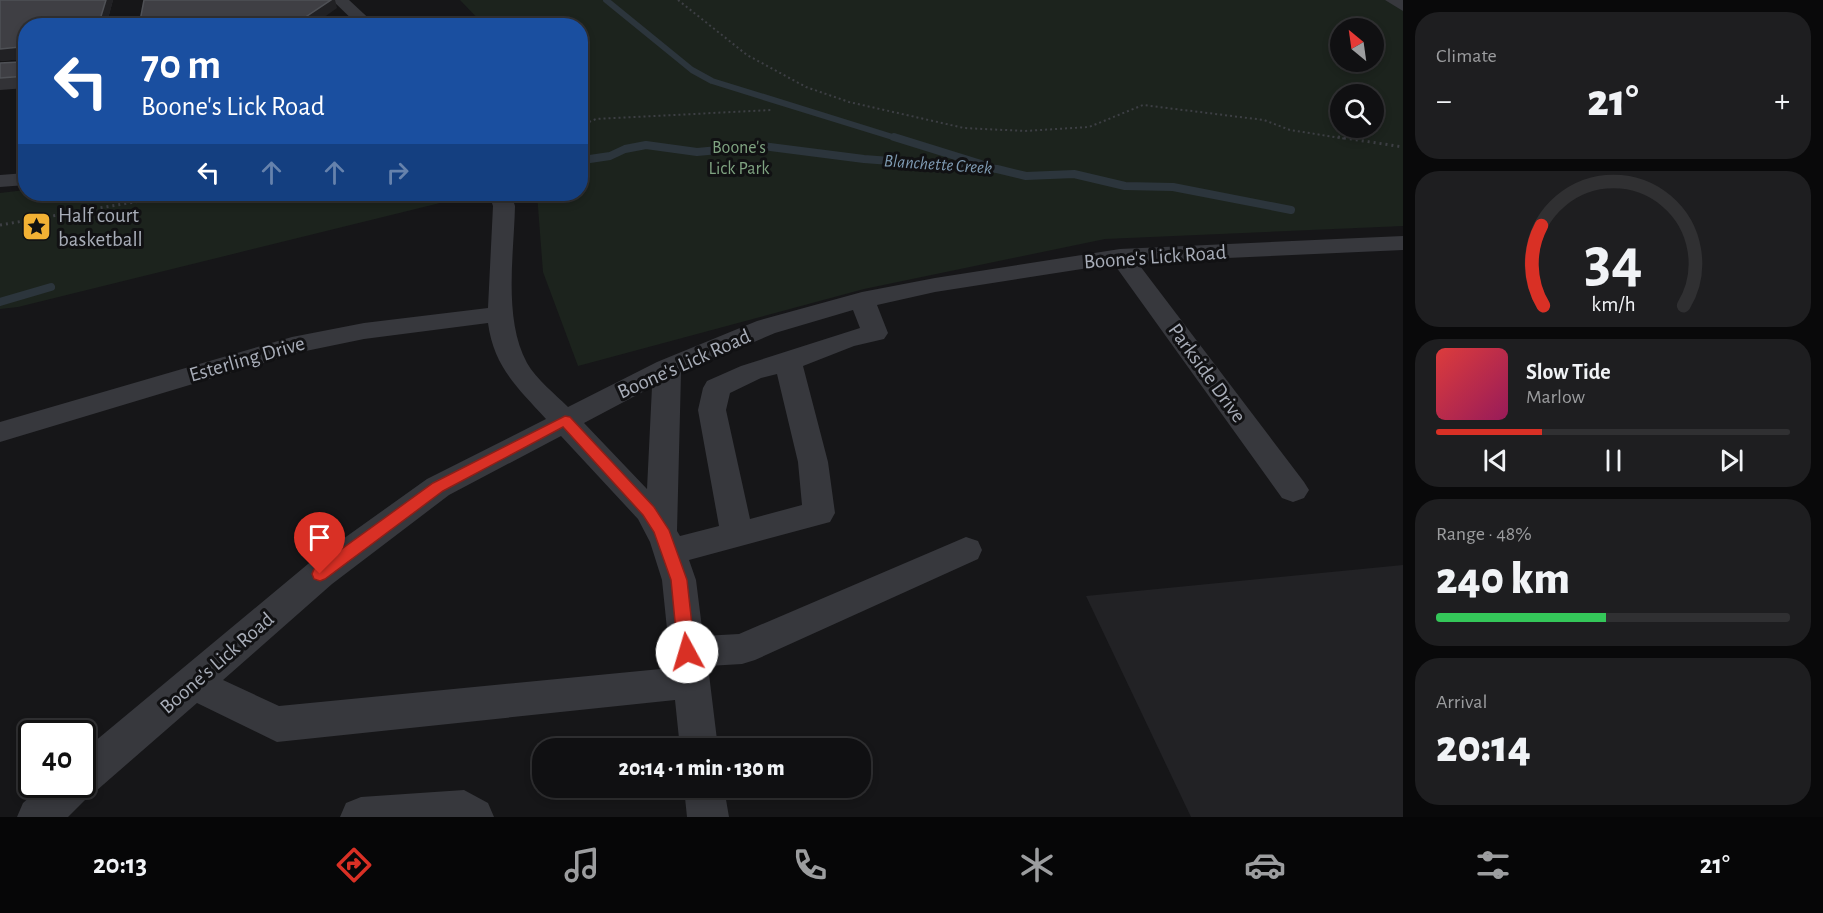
<!DOCTYPE html>
<html lang="en">
<head>
<meta charset="utf-8">
<style>
  body { margin:0; font-family:"Alegreya Sans",sans-serif; background:#1e1e20; color:#f1f3f6; height:100vh; display:flex; flex-direction:column; font-size:22px; white-space:nowrap }
  * { box-sizing:border-box; margin:0 }
  p { font-size:20px; color:#9c9d9f }
  .icon { flex:none; width:33px; height:33px; fill:none; stroke:currentColor; stroke-width:2; stroke-linecap:round; stroke-linejoin:round }
  .map { position:relative; flex:1; overflow:hidden }
  .details { display:flex; flex-direction:column; gap:12px; padding:12px; background:#09090a; width:420px }
  .details>* { flex:none }
  .hud { position:absolute; left:18px; top:18px; width:570px; height:183px; border-radius:24px; box-shadow:0 3px 9px #0003,0 0 0 2px #303032; background:#1a4fa0; color:#fff; overflow:hidden }
  .needle { width:39px; rotate:331deg }
  .fabs { position:absolute; left:1330px; top:18px; display:grid; gap:12px }
  .fabs a { display:grid; place-items:center; width:54px; height:54px; border-radius:50%; background:#101012; box-shadow:0 3px 9px #0003,0 0 0 2px #303032; font-size:30px }
  .speed { position:absolute; left:18px; top:720px; display:flex; gap:12px; font-size:30px; font-weight:700; text-align:center }
  .speed>* { display:grid; place-content:center; width:78px; height:78px; border-radius:50%; background:#101012; box-shadow:0 3px 9px #0003,0 0 0 2px #303032; line-height:1 }
  .speed .limit { border:3px solid #111; border-radius:9px; background:#fff; color:#111 }
  .pin { position:absolute; display:grid; place-items:center; width:51px; height:51px; color:#fff; margin:-62px -26px; border-radius:50% 50% 50% 0; rotate:-45deg; box-shadow:0 0 6px #0007 }
  .pin .icon { rotate:45deg }
  .me { position:absolute; width:66px; margin:-33px; rotate:354deg; stroke-linejoin:round; filter:drop-shadow(0 0 4px #0008) }
  .turn { display:flex; align-items:center; gap:21px; height:126px; padding:0 24px; font-size:27px }
  .turn .icon { width:78px; height:78px; stroke-width:2.5 }
  .turn b { display:block; font-size:42px; line-height:51px }
  .lanes { display:flex; align-items:center; height:57px; padding:0 24px; background:#0003; justify-content:center; gap:30px; direction:ltr }
  .lanes .off { opacity:.35 }
  .big { font-size:45px; font-weight:800; line-height:1.1 }
  .details .widget { flex:1; display:flex; flex-direction:column; justify-content:center; gap:9px; min-width:0; padding:0 21px; border-radius:24px; background:#1e1e20 }
  .details .dial { align-items:center; gap:0 }
  .dial svg { height:156px; overflow:visible; fill:none; stroke:#303032; stroke-width:7; stroke-linecap:round; text-anchor:middle }
  .dial text { fill:#f1f3f6; stroke:none }
  .song { display:flex; align-items:center; gap:18px }
  .cover { width:72px; height:72px; border-radius:9px; background:linear-gradient(135deg,hsl(0 70% 55%),hsl(330 70% 35%)) }
  .played { height:6px; border-radius:3px; background:linear-gradient(90deg,#d93025 30%,#303032 30%) }
  .keys { display:flex; justify-content:space-around; direction:ltr }
  .heat { display:flex; justify-content:space-between; align-items:center; font-size:33px; direction:ltr }
  .charge { height:9px; border-radius:4px; background:linear-gradient(90deg,#34c759 48%,#303032 0) }
  .trip { position:absolute; left:532px; top:738px; width:339px; height:60px; border-radius:24px; background:#101012; box-shadow:0 3px 9px #0003,0 0 0 2px #303032; font-weight:800; line-height:60px; text-align:center }
  .dock { display:flex; height:96px; justify-content:space-around; align-items:center; background:#060607; color:#9c9d9f }
  .dock .icon { width:42px; height:42px }
  .dock .selected { color:#d93025 }
  .dock b { font-size:27px; color:#f1f3f6 }
  main { display:flex; flex:1; min-height:0 }
  .map>svg:first-child { display:block }
  .built { fill:#222225 }
  .green { fill:#1c231d; fill-rule:evenodd }
  .lines { fill:none; stroke-linecap:round; stroke-linejoin:round }
  .stream-far1 { stroke:#2c353c; stroke-width:6 }
  .stream { stroke:#2c353c; stroke-width:8 }
  .path-far1 { stroke:#3d3f44; stroke-width:2; stroke-dasharray:2 3; stroke-linecap:butt }
  .path { stroke:#3d3f44; stroke-width:3; stroke-dasharray:2 4; stroke-linecap:butt }
  .minor { fill:#37383d; fill-rule:evenodd }
  .wall { fill:#323236 }
  .shaded-wall { fill:#212124 }
  .building { fill:#3f3f44; stroke:#4f5156; stroke-width:1.5 }
  .route { fill:#d93025; stroke:#8d1f18; stroke-width:1.5 }
  .labels { text-anchor:middle; dominant-baseline:central; stroke-width:6; stroke-linejoin:round; paint-order:stroke }
  .far-park-label { font-size:18px; fill:#7fa381; stroke:#111113 }
  .far-water-label { font-size:18px; font-style:italic; fill:#7f9bb3; stroke:#111113 }
  .poi-label { font-size:21px; fill:#a8adb8; stroke:#111113; text-anchor:start }
  .street-label { font-size:21px; fill:#a8adb8; stroke:#111113 }
</style>
</head>
<body>
<main>
<div class="map">
<svg width="1403" height="817" viewBox="0 0 1403 817">
  <rect width="100%" height="100%" fill="#161618"/>
  <path class="built" d="M1403 565V817H1191L1086 596Z"/>
  <path class="green" d="M460 0H1403V226L1105 239 864 289 578 366 543 272 537 194H580V26L484 25ZM1341 28H1374V62H1341ZM1341 94H1374V128H1341Z
    M25 190 26 194H496L440 203 18 307 0 309V193Z"/>
  <g class="lines">
    <path class="stream-far1" d="M606 0 692 70 712 81 899 139"/>
    <path class="stream" d="M894 137 981 164
      M583 160 610 156 625 149 646 145 697 152 762 146 864 159 997 169 1026 176 1074 174 1125 186 1173 187 1291 210
      M0 302 51 287"/>
    <path class="path-far1" d="M678 0 747 55 806 87 849 102 964 128 1025 131 1089 127 1143 105 1264 120 1290 130 1347 139
      M580 126 596 119 771 110"/>
    <path class="path" d="M1338 137 1403 147
      M0 225 181 194"/>
    <path class="minor" d="M332 0H349L377 26H359Z
      M1385 0H1403V11Z
      M26 173V185L0 187V175Z
      M489 194H511L515 206C514 254 503 319 527 363 536 379 555 394 568 407L657 362 757 321 862 292 935 278 1120 249 1403 236V250L1137 262 1304 482 1309 490 1304 498 1293 502 1282 498 1114 264 935 292 877 305 888 333 884 339 854 346 803 366 828 462 835 513 830 522 689 560 696 580 703 636 739 634 966 537 978 541 982 550 978 559 755 660 742 664 708 666 718 748H680L675 700 277 742 197 703 96 791 91 794 68 817H17L23 803 44 784H82V752L308 564 427 479 546 419C517 387 494 367 488 323L364 339 296 353 0 442V422L292 337 364 323 488 308 493 206ZM853 310 860 328 741 366 707 381 703 388 698 410 719 526 680 536 677 531 681 373 775 333ZM777 374 798 462 802 505 750 519 726 410 730 393 761 378ZM652 387 647 489 584 423ZM561 436 638 519 650 542 662 580 671 668 279 706 223 680 332 584 449 495Z
      M684 788H724L729 817H687Z
      M464 790 488 803 494 817H340L346 803 361 797Z"/>
  </g>
  <path class="wall" d="M0 0H113L106 26H26V88L0 90V63L21 62 23 59 0 61Z"/>
  <path class="shaded-wall" d="M106 0H113L106 26H98Z
    M331 0H335L337 8 312 26H292Z
    M20 47 26 59 0 61V49Z"/>
  <path class="building" d="M0 0H106L98 26H26V76L0 78V63L21 62 23 60V50L20 47 0 49Z
    M144 0H331L292 26H139Z"/>
  <path class="route" d="M565 416 570 417 654 507 669 530 687 580 695 652 693 657 687 659 680 657 678 652 671 580 654 532 643 515 563 427 443 491 325 579 320 581 314 579 312 574 314 569 433 483Z"/>
  <defs>
    <symbol id="sight-square" viewBox="-11 -11 22 22"><rect x="-9" y="-9" width="18" height="18" rx="4" fill="#f2b134" stroke="#111113"/><path d="M0-6L1.8-2.2L6-1.7L2.9 1.2L3.7 5.4L0 3.3L-3.7 5.4L-2.9 1.2L-6-1.7L-1.8-2.2Z" fill="#111"/></symbol>
  </defs>
  <g fill-rule="evenodd">
    <use href="#sight-square" x="20" y="210" width="33" height="33"/>
  </g>
  <g class="labels">
    <g class="far-park-label">
      <text x="739" y="148">Boone's<tspan x="739" dy="21">Lick Park</tspan></text>
    </g>
    <g class="far-water-label">
      <text transform="translate(938 165) rotate(4)">Blanchette Creek</text>
    </g>
    <g class="poi-label">
      <text x="58" y="215">Half court<tspan x="58" dy="24">basketball</tspan></text>
    </g>
    <g class="street-label">
      <text transform="translate(1155 257) rotate(-4)">Boone's Lick Road</text>
      <text transform="translate(247 359) rotate(-16)">Esterling Drive</text>
      <text transform="translate(684 364) rotate(-24)">Boone's Lick Road</text>
      <text transform="translate(1207 373) rotate(54)">Parkside Drive</text>
      <text transform="translate(217 663) rotate(-41)">Boone's Lick Road</text>
    </g>
  </g>
</svg>
<div class="fabs">
<a><svg class="needle" viewBox="-14 -14 28 28"><path d="M0-13l5 13h-10z" fill="#e53935"/><path d="M0 13l5-13h-10z" fill="#9c9d9f"/></svg></a>
<a><svg class="icon" aria-label="search" viewBox="0 0 24 24"><circle cx="10" cy="10" r="6"/><path d="M15 15l6 6"/></svg></a>
</div>
<div class="speed"><div class="limit">40</div></div>
<div class="pin" style="left:320px;top:574px;background:#d93025"><svg class="icon" aria-label="arrive" viewBox="0 0 24 24"><path d="M6 21V4h12l-3 4 3 4H6"/></svg></div>
<svg class="me" style="left:687px;top:652px" viewBox="-20 -20 40 40"><circle r="19" fill="#fff"/><path d="M0-13L10 11 0 6-10 11z" fill="#d93025"/></svg>
<div class="trip">20:14 · 1 min · 130 m</div>
<div class="hud">
<div class="turn"><svg class="icon" aria-label="left" viewBox="0 0 24 24"><path d="M17 20v-9H6M10 6l-5 5 5 5"/></svg><div><b>70 m</b>Boone's Lick Road</div></div>
<div class="lanes"><svg class="icon" aria-label="left" viewBox="0 0 24 24"><path d="M17 20v-9H6M10 6l-5 5 5 5"/></svg><svg class="icon off" aria-label="ahead" viewBox="0 0 24 24"><path d="M12 20V5M6 11l6-6 6 6"/></svg><svg class="icon off" aria-label="ahead" viewBox="0 0 24 24"><path d="M12 20V5M6 11l6-6 6 6"/></svg><svg class="icon off" aria-label="right" viewBox="0 0 24 24"><path d="M7 20v-9h11M14 6l5 5-5 5"/></svg></div>
</div>
</div>
<section class="details">
<div class="widget"><p>Climate</p>
<div class="heat"><a>−</a><b class="big">21°</b><a>+</a></div>
</div>
<div class="widget dial"><svg viewBox="0 0 100 80">
<path d="M14 69A42 42 0 1 1 86 69"/>
<path d="M14 69A42 42 0 0 1 13 28" stroke="#d93025"/>
<text x="50" y="56" font-size="32" font-weight="700">34</text>
<text x="50" y="72" font-size="11">km/h</text>
</svg></div>
<div class="widget">
<div class="song"><i class="cover"></i><div><b>Slow Tide</b><p>Marlow</p></div></div>
<div class="played"></div>
<div class="keys"><svg class="icon" aria-label="previous" viewBox="0 0 24 24"><path d="M18 5L8 12l10 7zM5 5v14"/></svg><svg class="icon" aria-label="pause" viewBox="0 0 24 24"><path d="M8 5v14M16 5v14"/></svg><svg class="icon" aria-label="next" viewBox="0 0 24 24"><path d="M6 5l10 7-10 7zM19 5v14"/></svg></div>
</div>
<div class="widget"><p>Range · 48%</p><b class="big">240 km</b><div class="charge"></div></div>
<div class="widget"><p>Arrival</p><b class="big">20:14</b></div>
</section>
</main>
<nav class="dock">
<b>20:13</b>
<svg class="icon selected" aria-label="directions" viewBox="0 0 24 24"><path d="M12 3l9 9-9 9-9-9zM9 14v-3h6M13 9l2 2-2 2"/></svg>
<svg class="icon" aria-label="music" viewBox="0 0 24 24"><path d="M9 18V5l10-2v13"/><circle cx="6" cy="18" r="3"/><circle cx="16" cy="16" r="3"/></svg>
<svg class="icon" aria-label="phone" viewBox="0 0 24 24"><path d="M5 4h4l2 5-3 2q2 4 5 5l2-3 5 2v4C11 20 4 13 5 4z"/></svg>
<svg class="icon" aria-label="climate" viewBox="0 0 24 24"><path d="M12 3v18M4 7l16 10M4 17L20 7"/></svg>
<svg class="icon" aria-label="car" viewBox="0 0 24 24"><path d="M5 17H2v-5l4-1 3-4h7l3 4 3 1v5h-3M9 17h6M6 11h13"/><circle cx="7" cy="17" r="2"/><circle cx="17" cy="17" r="2"/></svg>
<svg class="icon" aria-label="filters" viewBox="0 0 24 24"><path d="M4 7h16M4 17h16"/><circle cx="9" cy="7" r="2"/><circle cx="15" cy="17" r="2"/></svg>
<b>21°</b>
</nav>
</body>
</html>
